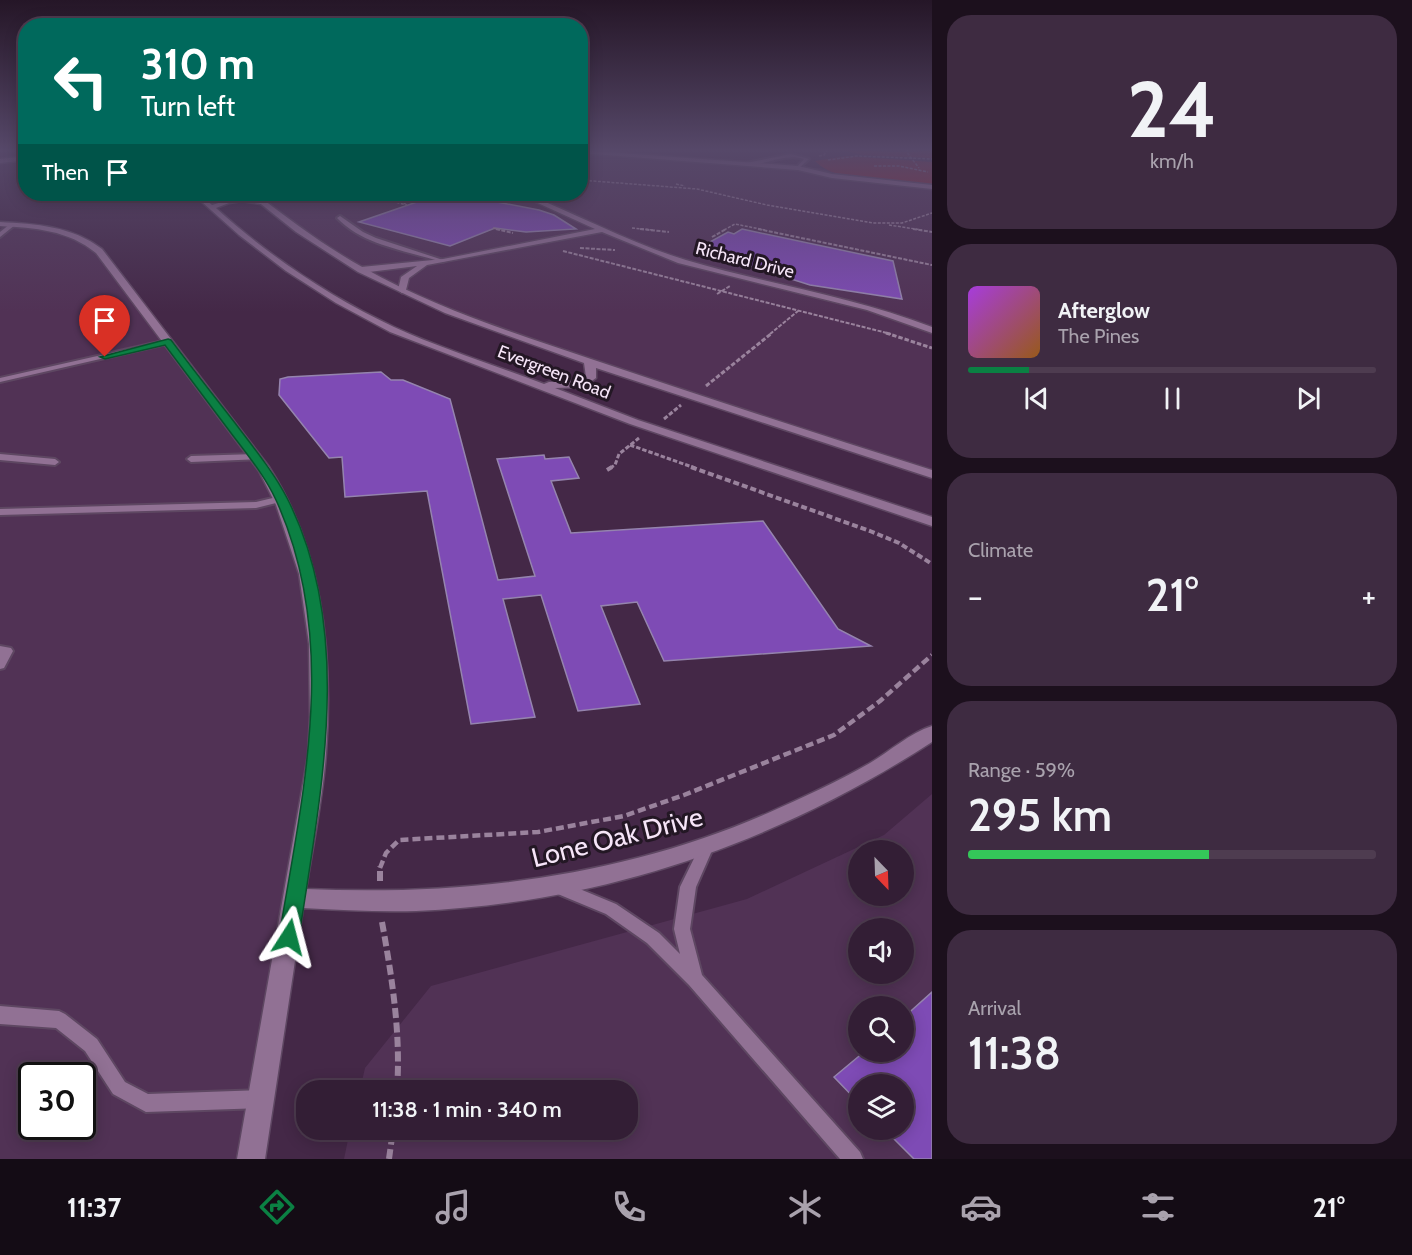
<!DOCTYPE html>
<html lang="en">
<head>
<meta charset="utf-8">
<style>
  body { margin:0; font-family:Cabin,sans-serif; background:#3e2b41; color:#f1f3f6; height:100vh; display:flex; flex-direction:column; font-size:22px; white-space:nowrap }
  * { box-sizing:border-box; margin:0 }
  p { font-size:20px; color:#a9a2ad }
  .icon { flex:none; width:33px; height:33px; fill:none; stroke:currentColor; stroke-width:2; stroke-linecap:round; stroke-linejoin:round }
  .map { position:relative; flex:1; overflow:hidden }
  .side { display:flex; flex-direction:column; gap:15px; padding:15px; background:#1c101d; width:480px }
  .side>* { flex:none }
  .hud { position:absolute; left:18px; top:18px; width:570px; height:183px; border-radius:24px; box-shadow:0 3px 15px #0003,0 0 0 2px #4e3c50; background:#00695c; color:#fff; overflow:hidden }
  .needle { width:39px; rotate:157deg }
  .controls { position:absolute; left:848px; top:840px; display:grid; gap:12px }
  .controls a { display:grid; place-items:center; width:66px; height:66px; border-radius:50%; background:#331e35; box-shadow:0 3px 15px #0003,0 0 0 2px #4e3c50; font-size:30px }
  .speed { position:absolute; left:18px; top:1062px; display:flex; gap:12px; font-size:30px; font-weight:700; text-align:center }
  .speed>* { display:grid; place-content:center; width:78px; height:78px; border-radius:50%; background:#331e35; box-shadow:0 3px 15px #0003,0 0 0 2px #4e3c50; line-height:1 }
  .speed .limit { border:3px solid #111; border-radius:9px; background:#fff; color:#111 }
  .pin { position:absolute; display:grid; place-items:center; width:51px; height:51px; color:#fff; margin:-62px -26px; border-radius:50% 50% 50% 0; rotate:-45deg; box-shadow:0 0 6px #0007 }
  .pin .icon { rotate:45deg }
  .me { position:absolute; width:66px; margin:-33px; rotate:9deg; stroke-linejoin:round; filter:drop-shadow(0 0 4px #0008) }
  .turn { display:flex; align-items:center; gap:21px; height:126px; padding:0 24px; font-size:27px }
  .turn .icon { width:78px; height:78px; stroke-width:2.5 }
  .turn b { display:block; font-size:42px; line-height:51px }
  .then { display:flex; align-items:center; height:57px; padding:0 24px; background:#0003; gap:12px; font-size:22px }
  .big { font-size:45px; font-weight:600; line-height:1.1 }
  .side .widget { flex:1; display:flex; flex-direction:column; justify-content:center; gap:9px; min-width:0; padding:0 21px; border-radius:24px; background:#3e2b41 }
  .side .dial { align-items:center; gap:0 }
  .dial b { font-size:78px; line-height:1 }
  .song { display:flex; align-items:center; gap:18px }
  .cover { width:72px; height:72px; border-radius:9px; background:linear-gradient(135deg,hsl(280 70% 55%),hsl(30 70% 35%)) }
  .played { height:6px; border-radius:3px; background:linear-gradient(90deg,#0b8043 15%,#4e3c50 15%) }
  .keys { display:flex; justify-content:space-around; direction:ltr }
  .heat { display:flex; justify-content:space-between; align-items:center; font-size:33px; direction:ltr }
  .charge { height:9px; border-radius:4px; background:linear-gradient(90deg,#34c759 59%,#4e3c50 0) }
  .trip { position:absolute; left:296px; top:1080px; width:342px; height:60px; border-radius:24px; background:#331e35; box-shadow:0 3px 15px #0003,0 0 0 2px #4e3c50; font-weight:600; line-height:60px; text-align:center }
  .tabs { display:flex; height:96px; justify-content:space-around; align-items:center; background:#140c15; color:#a9a2ad }
  .tabs .icon { width:42px; height:42px }
  .tabs .selected { color:#0b8043 }
  .tabs b { font-size:27px; color:#f1f3f6 }
  main { display:flex; flex:1; min-height:0 }
  .map>svg:first-child { display:block }
  .built { fill:#513255; fill-rule:evenodd }
  .green { fill:#932027 }
  .building { fill:#7e4bb5; stroke:#9584ae; stroke-width:1.5 }
  .lines { fill:none; stroke-linecap:round; stroke-linejoin:round }
  .service-casing { stroke:#5e4762; stroke-width:4 }
  .minor-casing { stroke:#5e4762; stroke-width:3 }
  .tertiary-casing { stroke:#5e4762; stroke-width:3 }
  .path-far5 { stroke:#9a839d; stroke-width:1.5; stroke-dasharray:3 1.5; stroke-linecap:butt }
  .path-far4 { stroke:#9a839d; stroke-width:2; stroke-dasharray:4 1.5; stroke-linecap:butt }
  .path-far3 { stroke:#9a839d; stroke-width:3; stroke-dasharray:4.5 2; stroke-linecap:butt }
  .path-far2 { stroke:#9a839d; stroke-width:4; stroke-dasharray:6 3; stroke-linecap:butt }
  .path-far1 { stroke:#9a839d; stroke-width:4.5; stroke-dasharray:8 4; stroke-linecap:butt }
  .path { stroke:#9a839d; stroke-width:6; stroke-dasharray:10 4.5; stroke-linecap:butt }
  .service { fill:#917194; fill-rule:evenodd }
  .minor { fill:#917194; fill-rule:evenodd }
  .tertiary { fill:#917194; fill-rule:evenodd }
  .route { fill:#0b8043; stroke:#07532c; stroke-width:1.5 }
  .labels { text-anchor:middle; dominant-baseline:central; stroke-width:6; stroke-linejoin:round; paint-order:stroke }
  .far-street-label { font-size:18px; fill:#f6e5f8; stroke:#231724 }
  .near-street-label { font-size:27px; fill:#f6e5f8; stroke:#231724 }
</style>
</head>
<body>
<main>
<div class="map">
<svg width="932" height="1159" viewBox="0 0 932 1159">
  <rect width="100%" height="100%" fill="#442847"/>
  <path class="built" d="M581 150 766 168H820L866 178 932 185V471L591 360 450 310 389 282 353 261 300 227 255 194H580Z
    M0 224 54 230 89 243 247 445 295 532 320 694 251 1159H0ZM32 1076H82V1126H32Z
    M932 794V1159H344L350 1130H627V1090H360L365 1068 431 986 747 899 884 835ZM858 850H903V896H858ZM858 928H903V974H858ZM858 1006H903V1052H858ZM858 1084H903V1130H858Z"/>
  <path class="green" d="M841 150 910 152 932 150V158L864 155Z
    M847 156 932 162V185C901 182 836 184 815 161Z"/>
  <path class="building" d="M440 194H455L539 210 554 215 576 229 526 232 495 228 450 246 359 222Z
    M742 229 893 261 902 299 810 285 697 249 728 232 734 234Z
    M381 372 391 380H403L450 399 498 580 535 576 497 459 544 455 545 459 569 457 579 478 551 481 571 533 763 521 838 629 871 646 664 661 637 602 601 606 640 704 578 711 541 595 503 599 535 717 471 724 427 491 345 497 342 457 329 458 279 395 280 379 288 377Z
    M932 992V1159H914L885 1130H903V1084H858V1102L834 1077 864 1052H903V1018Z"/>
  <g class="lines">
    <defs>
      <path id="service" d="M791 154 809 159 798 169 796 168 804 159C782 152 761 169 741 164Z
        M340 216 363 232 376 238 446 261 441 262C406 250 364 246 337 218Z
        M10 224 15 225 0 237V232Z
        M168 340 170 341V343L0 382V378Z
        M0 454 55 459 59 462 55 465 0 460Z
        M256 454 259 455V459L191 462 187 459 191 456Z
        M281 496 284 497 286 499 284 501 256 508 0 515V509L256 502Z
        M0 646 11 648 13 651 4 668 0 669Z
        M707 840 712 842 714 846 696 887 690 929 702 975 860 1152 863 1159H840L689 985 647 943 606 914 553 892 550 887 553 882 558 880 616 904 659 933 680 954 674 929 680 887 702 842Z
        M0 1006 59 1011 65 1014 97 1039 125 1082 148 1094 260 1090 266 1093 269 1099 266 1105 260 1108 146 1112 113 1094 85 1051 56 1028 0 1024Z"/>
      <path id="minor" d="M580 150 798 166 832 174 932 185V189L832 178 798 170 580 153Z
        M26 156V160L0 163V159Z
        M518 194H526C579 215 630 243 686 260 767 284 852 296 932 327V333L867 310 678 263 602 232 427 265 409 278 406 290 402 293 398 290 401 277 417 266 361 273 357 270 361 267 443 259 595 229Z
        M0 222C36 224 72 226 102 249L269 467C323 551 333 657 326 753 323 798 313 844 306 889 463 896 622 877 768 813 802 798 837 782 870 763 890 751 910 733 932 726V742C776 843 603 903 416 911 379 912 341 910 303 908L265 1159H237L308 755 310 717 309 644 299 574 276 505 259 471 96 253C68 230 35 228 0 226Z"/>
      <path id="tertiary" d="M193 194H199L212 205 235 198H253L249 194H256C290 220 326 247 364 268 435 308 514 333 591 359 704 397 818 434 932 470V478L596 368V378L583 387 555 388 638 420 932 517V526L630 424 390 332 336 303 286 271 239 235ZM242 201 261 204 296 232 358 272 445 313 584 363 586 377 580 381 549 382 544 384C495 365 442 349 394 327 330 297 269 256 216 208L229 203Z"/>
    </defs>
    <use href="#service" class="service-casing"/>
    <use href="#minor" class="minor-casing"/>
    <use href="#tertiary" class="tertiary-casing"/>
    <path class="path-far5" d="M908 150 906 151 919 168
      M819 156 824 155 827 150
      M828 160 857 156 932 159
      M874 166H899L928 172
      M580 180 697 189 767 205 873 223H902L932 213
      M676 184 685 186
      M379 198 407 205
      M404 204 417 194
      M889 225 922 230
      M493 228 502 230
      M632 228 654 230
      M724 230 735 224 765 230"/>
    <path class="path-far4" d="M496 229 513 233
      M640 229 669 232
      M758 229 932 265
      M913 229 932 232
      M712 237 726 229
      M580 248 615 250
      M563 251 891 334
      M717 294 730 286
      M770 334 798 311"/>
    <path class="path-far3" d="M886 333 932 348
      M706 386 772 333
      M664 419 681 405
      M630 445 695 468
      M610 468 615 465 619 454 639 438"/>
    <path class="path-far2" d="M691 467 870 531 899 543 932 564
      M607 470 612 467"/>
    <path class="path-far1" d="M380 868 386 853 399 840 538 832 624 816 684 795 834 735 880 701 932 655"/>
    <path class="path" d="M380 881V866
      M382 922C392 978 401 1033 397 1090
      M389 1159 393 1130"/>
    <use href="#service" class="service"/>
    <use href="#minor" class="minor"/>
    <use href="#tertiary" class="tertiary"/>
  </g>
  <linearGradient id="sky" x2="0" y2="1"><stop stop-color="#251627"/><stop offset="0.48" stop-color="#564869"/><stop offset="1" stop-color="#564869" stop-opacity="0"/></linearGradient>
  <rect width="932" height="312" fill="url(#sky)"/>
  <path class="route" d="M168 339 171 340C192 368 214 396 235 423 253 447 273 471 287 498 356 633 320 795 299 937L296 944 289 947 282 944 279 937C303 793 340 640 276 500 264 474 245 452 228 429 207 401 186 373 165 345L105 359 100 357Z"/>
  <g class="labels">
    <g class="far-street-label">
      <text transform="translate(745 260) rotate(14)">Richard Drive</text>
      <text transform="translate(554 372) rotate(21)">Evergreen Road</text>
    </g>
    <g class="near-street-label">
      <text transform="translate(617 837) rotate(-14)">Lone Oak Drive</text>
    </g>
  </g>
</svg>
<div class="controls">
<a><svg class="needle" viewBox="-14 -14 28 28"><path d="M0-13l5 13h-10z" fill="#e53935"/><path d="M0 13l5-13h-10z" fill="#a9a2ad"/></svg></a>
<a><svg class="icon" aria-label="sound" viewBox="0 0 24 24"><path d="M4 9h4l5-4v14l-5-4H4zM17 9q2 3 0 6"/></svg></a>
<a><svg class="icon" aria-label="search" viewBox="0 0 24 24"><circle cx="10" cy="10" r="6"/><path d="M15 15l6 6"/></svg></a>
<a><svg class="icon" aria-label="layers" viewBox="0 0 24 24"><path d="M12 4l9 5-9 5-9-5zM3 14l9 5 9-5"/></svg></a>
</div>
<div class="speed"><div class="limit">30</div></div>
<div class="pin" style="left:105px;top:357px;background:#d93025"><svg class="icon" aria-label="arrive" viewBox="0 0 24 24"><path d="M6 21V4h12l-3 4 3 4H6"/></svg></div>
<svg class="me" style="left:289px;top:937px" viewBox="-20 -20 40 40"><path d="M0-17L14 15 0 8-14 15z" fill="#0b8043" stroke="#fff" stroke-width="4"/></svg>
<div class="trip">11:38 · 1 min · 340 m</div>
<div class="hud">
<div class="turn"><svg class="icon" aria-label="left" viewBox="0 0 24 24"><path d="M17 20v-9H6M10 6l-5 5 5 5"/></svg><div><b>310 m</b>Turn left</div></div>
<div class="then">Then<svg class="icon" aria-label="arrive" viewBox="0 0 24 24"><path d="M6 21V4h12l-3 4 3 4H6"/></svg></div>
</div>
</div>
<section class="side">
<div class="widget dial"><b>24</b><p>km/h</p></div>
<div class="widget">
<div class="song"><i class="cover"></i><div><b>Afterglow</b><p>The Pines</p></div></div>
<div class="played"></div>
<div class="keys"><svg class="icon" aria-label="previous" viewBox="0 0 24 24"><path d="M18 5L8 12l10 7zM5 5v14"/></svg><svg class="icon" aria-label="pause" viewBox="0 0 24 24"><path d="M8 5v14M16 5v14"/></svg><svg class="icon" aria-label="next" viewBox="0 0 24 24"><path d="M6 5l10 7-10 7zM19 5v14"/></svg></div>
</div>
<div class="widget"><p>Climate</p>
<div class="heat"><a>−</a><b class="big">21°</b><a>+</a></div>
</div>
<div class="widget"><p>Range · 59%</p><b class="big">295 km</b><div class="charge"></div></div>
<div class="widget"><p>Arrival</p><b class="big">11:38</b></div>
</section>
</main>
<nav class="tabs">
<b>11:37</b>
<svg class="icon selected" aria-label="directions" viewBox="0 0 24 24"><path d="M12 3l9 9-9 9-9-9zM9 14v-3h6M13 9l2 2-2 2"/></svg>
<svg class="icon" aria-label="music" viewBox="0 0 24 24"><path d="M9 18V5l10-2v13"/><circle cx="6" cy="18" r="3"/><circle cx="16" cy="16" r="3"/></svg>
<svg class="icon" aria-label="phone" viewBox="0 0 24 24"><path d="M5 4h4l2 5-3 2q2 4 5 5l2-3 5 2v4C11 20 4 13 5 4z"/></svg>
<svg class="icon" aria-label="climate" viewBox="0 0 24 24"><path d="M12 3v18M4 7l16 10M4 17L20 7"/></svg>
<svg class="icon" aria-label="car" viewBox="0 0 24 24"><path d="M5 17H2v-5l4-1 3-4h7l3 4 3 1v5h-3M9 17h6M6 11h13"/><circle cx="7" cy="17" r="2"/><circle cx="17" cy="17" r="2"/></svg>
<svg class="icon" aria-label="filters" viewBox="0 0 24 24"><path d="M4 7h16M4 17h16"/><circle cx="9" cy="7" r="2"/><circle cx="15" cy="17" r="2"/></svg>
<b>21°</b>
</nav>
</body>
</html>
